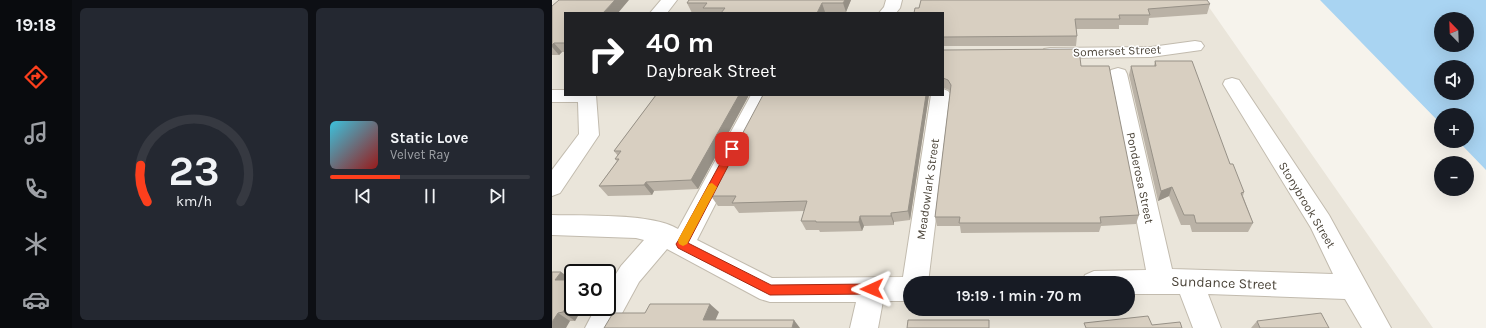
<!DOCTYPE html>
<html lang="en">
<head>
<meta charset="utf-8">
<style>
  body { margin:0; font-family:Karla,sans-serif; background:#242831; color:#f1f3f6; height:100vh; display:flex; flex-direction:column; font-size:15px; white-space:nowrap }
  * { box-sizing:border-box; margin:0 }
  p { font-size:13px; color:#9ea1a6 }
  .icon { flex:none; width:22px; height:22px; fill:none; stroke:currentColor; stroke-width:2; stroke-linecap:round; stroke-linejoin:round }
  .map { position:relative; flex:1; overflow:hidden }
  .details { display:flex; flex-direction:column; gap:8px; padding:8px; background:#0d0f14; width:480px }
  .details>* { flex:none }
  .top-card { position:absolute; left:12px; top:12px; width:380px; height:84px; border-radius:0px; box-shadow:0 4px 16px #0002; background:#202124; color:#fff; overflow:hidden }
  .needle { width:26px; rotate:337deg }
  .controls { position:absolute; left:882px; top:12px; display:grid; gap:8px }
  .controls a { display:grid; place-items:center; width:40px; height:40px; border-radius:50%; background:#171b24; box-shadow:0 4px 16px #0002; font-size:20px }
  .speed { position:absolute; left:12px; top:264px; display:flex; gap:8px; font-size:20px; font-weight:700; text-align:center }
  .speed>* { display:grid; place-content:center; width:52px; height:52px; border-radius:50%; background:#171b24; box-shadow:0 4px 16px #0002; line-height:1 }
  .speed .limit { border:2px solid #111; border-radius:6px; background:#fff; color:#111 }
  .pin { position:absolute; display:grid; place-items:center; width:34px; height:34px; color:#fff; margin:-17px; border-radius:8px; box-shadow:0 2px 6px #0006 }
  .me { position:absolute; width:44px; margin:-22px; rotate:269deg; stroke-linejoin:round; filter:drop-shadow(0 0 3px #0008) }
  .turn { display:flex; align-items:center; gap:14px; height:84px; padding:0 16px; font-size:18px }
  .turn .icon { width:52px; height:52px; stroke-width:2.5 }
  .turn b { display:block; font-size:28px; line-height:34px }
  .details .widget { flex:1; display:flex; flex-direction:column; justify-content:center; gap:6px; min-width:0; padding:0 14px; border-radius:6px; background:#242831 }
  .details .dial { align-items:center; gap:0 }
  .dial svg { height:104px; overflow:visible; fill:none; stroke:#363941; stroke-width:7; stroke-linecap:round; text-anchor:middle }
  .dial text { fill:#f1f3f6; stroke:none }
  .song { display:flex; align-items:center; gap:12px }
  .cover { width:48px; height:48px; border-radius:6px; background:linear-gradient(135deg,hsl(190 70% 55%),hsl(0 70% 35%)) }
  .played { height:4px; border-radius:2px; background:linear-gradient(90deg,#fc3f1d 35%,#363941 35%) }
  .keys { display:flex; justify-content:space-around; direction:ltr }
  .details .tiles { flex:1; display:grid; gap:8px; grid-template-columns:repeat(2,1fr) }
  .trip { position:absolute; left:351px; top:276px; width:232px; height:40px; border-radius:20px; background:#171b24; box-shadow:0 4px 16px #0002; font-weight:600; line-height:40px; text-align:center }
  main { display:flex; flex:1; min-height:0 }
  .menu { display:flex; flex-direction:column; width:72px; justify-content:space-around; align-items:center; background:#090b0e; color:#9ea1a6 }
  .menu .icon { width:28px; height:28px }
  .menu .current { color:#fc3f1d }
  .menu b { font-size:18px; color:#f1f3f6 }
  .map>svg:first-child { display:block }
  .residential { fill:#eae5da; fill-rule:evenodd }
  .water { fill:#a9d4f2; fill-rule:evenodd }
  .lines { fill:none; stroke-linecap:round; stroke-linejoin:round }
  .minor-casing { stroke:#c2bbae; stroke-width:2 }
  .minor { fill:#fff; fill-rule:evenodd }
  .wall { fill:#bab2a6 }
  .shaded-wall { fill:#979187 }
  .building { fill:#d8cfc1; stroke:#979187 }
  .route { fill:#fc3f1d; stroke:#a42913 }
  .slow { fill:#f59e0b }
  .labels { text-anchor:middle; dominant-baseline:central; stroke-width:3; stroke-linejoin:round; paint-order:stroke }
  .street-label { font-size:12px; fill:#4b4439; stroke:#fff }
  .near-street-label { font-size:14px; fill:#4b4439; stroke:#fff }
</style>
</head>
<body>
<main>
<nav class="menu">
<b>19:18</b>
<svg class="icon current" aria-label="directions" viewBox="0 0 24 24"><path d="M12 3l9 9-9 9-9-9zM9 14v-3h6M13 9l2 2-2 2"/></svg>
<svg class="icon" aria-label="music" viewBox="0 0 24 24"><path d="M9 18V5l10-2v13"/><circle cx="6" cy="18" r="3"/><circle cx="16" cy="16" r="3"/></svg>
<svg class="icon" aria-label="phone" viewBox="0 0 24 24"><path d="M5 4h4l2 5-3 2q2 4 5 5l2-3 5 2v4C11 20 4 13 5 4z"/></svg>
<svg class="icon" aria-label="climate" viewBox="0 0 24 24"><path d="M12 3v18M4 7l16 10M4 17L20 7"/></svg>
<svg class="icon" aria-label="car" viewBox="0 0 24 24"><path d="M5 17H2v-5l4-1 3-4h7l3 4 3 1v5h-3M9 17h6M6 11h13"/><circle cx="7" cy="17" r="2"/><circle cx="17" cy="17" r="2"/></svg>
</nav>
<section class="details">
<div class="tiles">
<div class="widget dial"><svg viewBox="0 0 100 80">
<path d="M14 69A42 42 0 1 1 86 69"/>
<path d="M14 69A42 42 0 0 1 9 41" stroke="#fc3f1d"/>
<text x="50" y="56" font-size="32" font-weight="700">23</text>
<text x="50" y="72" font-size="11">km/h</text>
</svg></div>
<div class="widget">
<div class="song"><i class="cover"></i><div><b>Static Love</b><p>Velvet Ray</p></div></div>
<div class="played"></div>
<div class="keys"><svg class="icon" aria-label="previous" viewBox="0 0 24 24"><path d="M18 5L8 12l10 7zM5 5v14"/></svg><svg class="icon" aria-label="pause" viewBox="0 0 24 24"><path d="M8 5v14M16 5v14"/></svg><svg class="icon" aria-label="next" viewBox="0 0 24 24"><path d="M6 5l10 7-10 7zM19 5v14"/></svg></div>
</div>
</div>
</section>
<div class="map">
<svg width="934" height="328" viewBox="0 0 934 328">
  <rect width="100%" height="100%" fill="#f6f3ec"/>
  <path class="residential" d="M2 0H652L881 328H0V2ZM13 13H391V95H13ZM21 273H55V307H21ZM358 283H576V309H358Z"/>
  <path class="water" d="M768 0H934V170L906 141H915V115H889V124ZM889 19H915V45H889ZM889 67H915V93H889Z"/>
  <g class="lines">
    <defs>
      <path id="minor" d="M109 0H125L115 13H98Z
        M334 0H350L348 8 344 13H327L332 7Z
        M643 41 649 42 652 46 649 50 599 57 498 58 492 57 489 53 492 49 498 48 599 47Z
        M566 68 573 70 575 74 620 269 781 274 759 228 671 84 673 80 680 78 687 80 777 215 839 328H810L793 299 656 294 669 328H641L628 294H576V283H529L533 275 542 271 594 270 557 74 559 70Z
        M391 89 396 91 399 95 376 283H358V301H331L326 328H298L304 302H218L208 299 115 249 87 282 62 328H33L44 307H55V288L69 266 92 240 84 238 0 235V215C32 216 100 213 126 229L199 95H219L145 240 220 278 351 277 379 95H391Z
        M0 90H13V95H44L47 135 8 193 0 196V170L27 134 26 102H0Z"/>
    </defs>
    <use href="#minor" class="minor-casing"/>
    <use href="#minor" class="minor"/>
  </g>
  <path class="wall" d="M137 0H299L294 12H273V13H140L135 3Z
    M658 4 655 14 597 18 596 25H567V29H524L525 36 524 46H391V13Z
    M0 6 13 13V52H10L7 55H0Z
    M391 50 529 66 587 215 584 224 549 226 547 232 409 233 408 226H385L383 217 398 92 397 90 392 88H391Z
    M603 61 678 164 692 192 691 196 701 223 696 232H640L638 225H629L617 196 606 201 577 75 579 66H602Z
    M104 95H197L146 189 102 191 100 195 56 196 47 186 65 161 63 159 66 156 62 151Z
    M377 95 358 220 342 222V225L312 226 310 231 268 232 267 230H254L249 221 252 211 187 213 182 206H166L159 196 163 188 162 187Z
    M9 272 20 280 21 307H31L23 321H18L0 328Z
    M705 321 777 328H699Z"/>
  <path class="shaded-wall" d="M63 0H77L66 13H51Z
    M293 0H299L294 12 291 3Z
    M270 3 273 12V13H265Z
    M2 43 10 52 7 55 0 47V45Z
    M187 95H197L146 189 139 180Z
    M374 95H377L358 220 356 211Z
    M94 182 102 191 100 195 92 185Z
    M620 187 617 196 606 201 609 191Z
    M339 213 342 222V225L339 216Z
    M308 216 312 226 310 231 307 222Z
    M9 272 20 280H3Z
    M21 296V307H31L23 321 11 312Z
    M158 304 167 312 160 328 151 320Z
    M6 313 18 321 14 328H0V322Z
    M242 320 248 328H240Z"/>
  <path class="building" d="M7 0H63L51 13H13V43H2L0 45V6Z
    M137 0H293L291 3H270L265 13H169L173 8H151L155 3H135Z
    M369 0H655L658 4 596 9 598 15H567L568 19H523L525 36 391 37V13H362L363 8H367Z
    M527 49 529 66H557L587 215 548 217 549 223H407L408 217H383L399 85 396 80 391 78V50Z
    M603 61H640L678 164H681L692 192 689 193 701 223H644L642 215H632L620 187 609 191 579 66H604Z
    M104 95H187L139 180 94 182 92 185 47 186 67 159H63L69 151H62Z
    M211 95H374L356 211 339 213V216H308L307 222H264V221H249L255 201 180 203 184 196H159L163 187H162Z
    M0 272H9L3 280H21V296L11 312 6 313 0 322Z
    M98 304H158L151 320H242L240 328H52L61 313H93Z
    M769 313 777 328H708L705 321Z
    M596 316 600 325 628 322 630 328H534L532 323Z
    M356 320H437V328H355Z"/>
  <path class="route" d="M180 146 185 149 136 243 219 285 320 284 324 286 326 289 324 293 320 294 218 295 126 248 124 244 126 241 176 149Z"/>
  <path class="slow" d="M160 183 165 187 135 244 131 246 127 244 126 241 127 238 157 184Z"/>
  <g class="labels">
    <g class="street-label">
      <text transform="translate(565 51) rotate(-2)">Somerset Street</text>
      <text transform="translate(588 178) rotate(78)">Ponderosa Street</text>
      <text transform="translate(376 189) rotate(-82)">Meadowlark Street</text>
      <text transform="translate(755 205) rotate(59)">Stonybrook Street</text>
    </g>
    <g class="near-street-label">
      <text transform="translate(672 283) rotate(2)">Sundance Street</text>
    </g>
  </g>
</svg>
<div class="controls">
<a><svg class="needle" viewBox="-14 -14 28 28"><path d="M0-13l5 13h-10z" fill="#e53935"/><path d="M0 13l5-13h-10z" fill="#9ea1a6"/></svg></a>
<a><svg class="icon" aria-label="sound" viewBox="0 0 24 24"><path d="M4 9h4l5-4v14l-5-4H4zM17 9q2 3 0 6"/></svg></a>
<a>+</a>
<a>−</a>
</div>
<div class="speed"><div class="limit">30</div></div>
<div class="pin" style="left:180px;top:149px;background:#d93025"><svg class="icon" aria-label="arrive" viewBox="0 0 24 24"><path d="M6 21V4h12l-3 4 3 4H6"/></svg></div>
<svg class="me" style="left:320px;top:289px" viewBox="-20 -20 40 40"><path d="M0-17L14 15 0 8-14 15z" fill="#fc3f1d" stroke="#fff" stroke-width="4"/></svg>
<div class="trip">19:19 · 1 min · 70 m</div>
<div class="top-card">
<div class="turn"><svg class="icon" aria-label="right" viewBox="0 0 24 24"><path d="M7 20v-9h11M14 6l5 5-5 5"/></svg><div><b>40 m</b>Daybreak Street</div></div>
</div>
</div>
</main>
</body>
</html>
